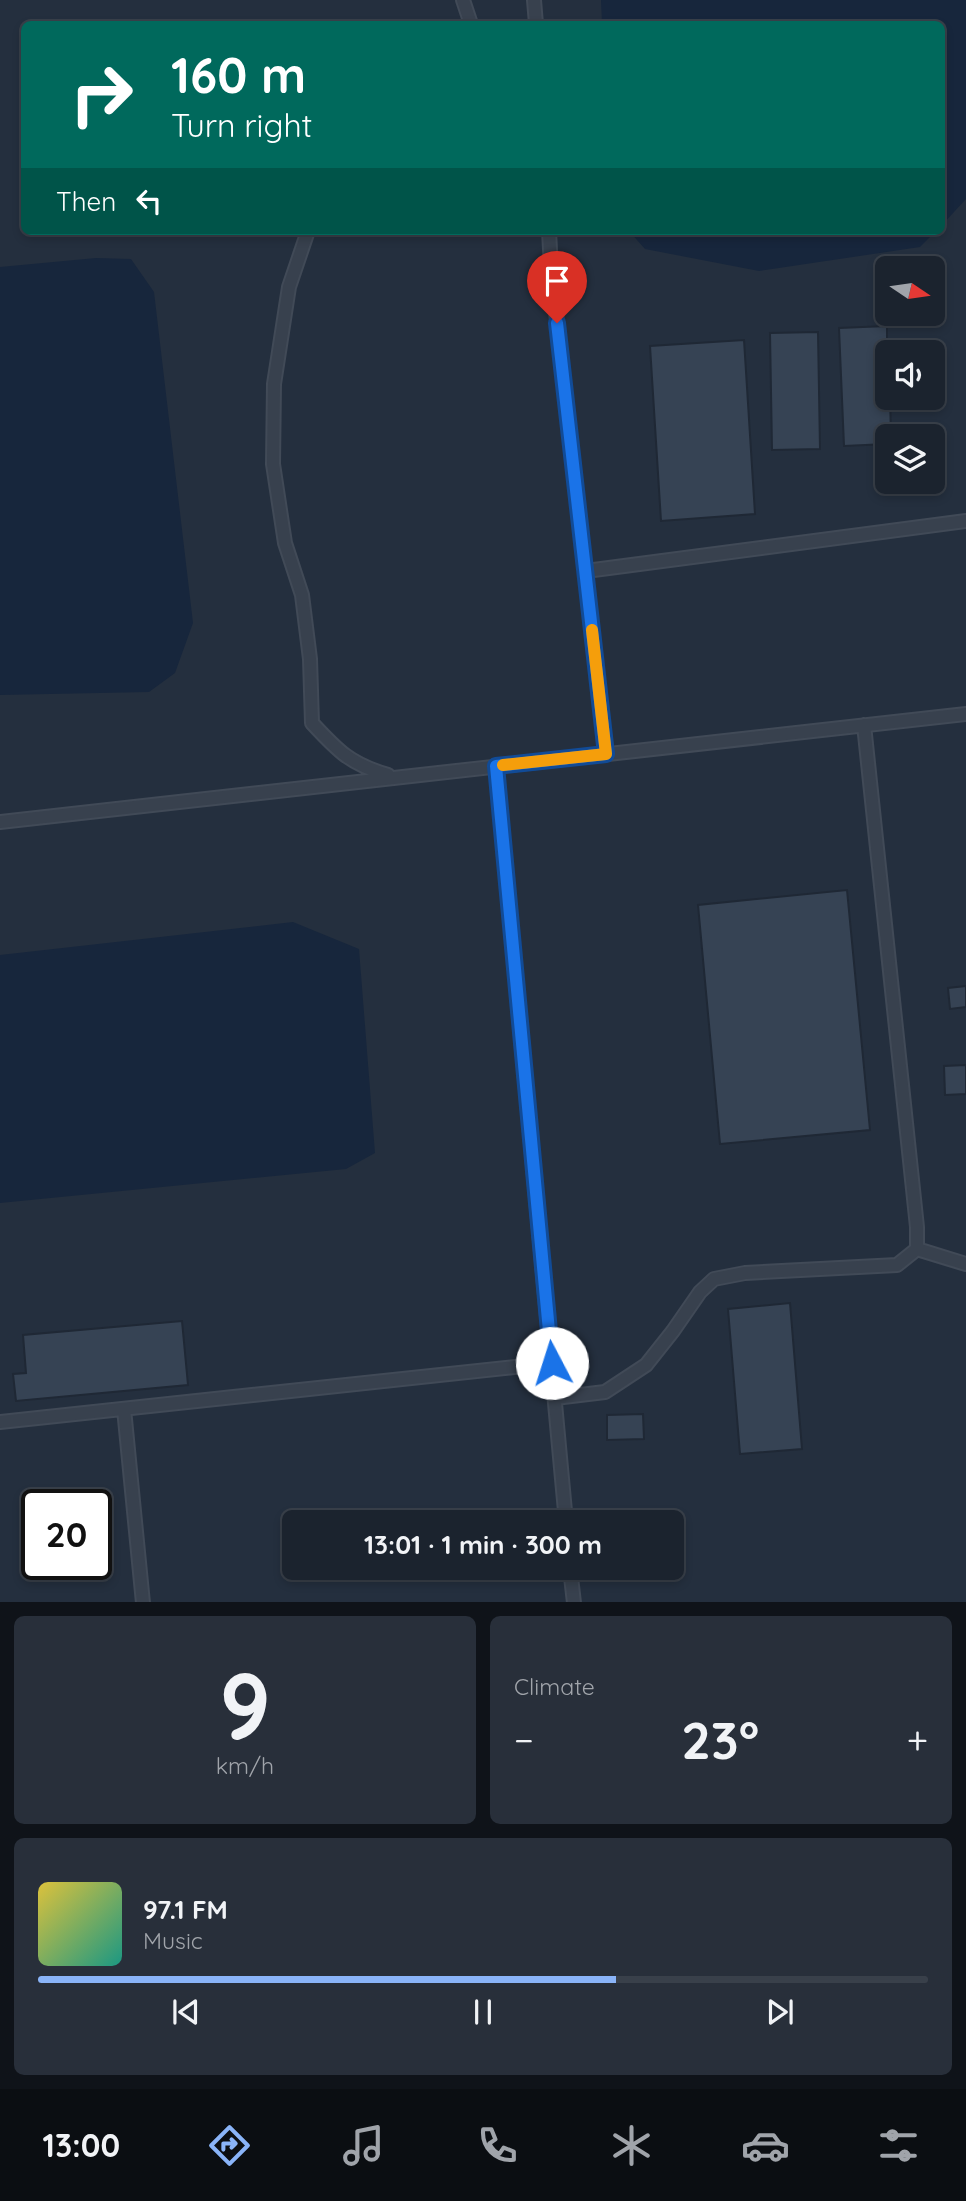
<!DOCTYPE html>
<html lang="en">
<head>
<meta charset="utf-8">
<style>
  body { margin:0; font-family:Quicksand,sans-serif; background:#282f3a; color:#f1f3f6; height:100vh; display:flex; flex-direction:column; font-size:26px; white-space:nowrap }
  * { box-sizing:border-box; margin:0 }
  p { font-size:23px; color:#a0a4aa }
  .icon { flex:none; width:38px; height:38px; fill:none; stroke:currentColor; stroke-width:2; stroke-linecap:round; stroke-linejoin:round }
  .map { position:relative; height:1602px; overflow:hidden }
  .sheet { display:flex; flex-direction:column; gap:14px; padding:14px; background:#0f1319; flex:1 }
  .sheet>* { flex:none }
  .banner { position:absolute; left:21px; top:21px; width:924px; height:214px; border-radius:10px; box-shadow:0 4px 10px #0003,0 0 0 2px #39404a; background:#00695c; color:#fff; overflow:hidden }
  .needle { width:46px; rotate:103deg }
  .buttons { position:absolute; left:875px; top:256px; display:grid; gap:14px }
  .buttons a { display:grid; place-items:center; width:70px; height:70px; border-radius:10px; background:#1b232e; box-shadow:0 4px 10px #0003,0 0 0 2px #39404a; font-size:35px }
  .speed { position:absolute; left:21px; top:1489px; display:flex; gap:14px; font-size:35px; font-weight:700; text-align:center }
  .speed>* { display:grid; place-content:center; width:91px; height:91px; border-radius:50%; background:#1b232e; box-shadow:0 4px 10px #0003,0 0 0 2px #39404a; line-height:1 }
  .speed .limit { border:4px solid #111; border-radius:10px; background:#fff; color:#111 }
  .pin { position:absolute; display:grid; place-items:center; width:60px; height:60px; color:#fff; margin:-72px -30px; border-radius:50% 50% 50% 0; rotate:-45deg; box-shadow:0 0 7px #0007 }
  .pin .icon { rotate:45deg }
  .me { position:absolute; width:77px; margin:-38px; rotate:355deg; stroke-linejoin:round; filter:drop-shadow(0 0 5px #0008) }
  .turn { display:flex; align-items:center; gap:24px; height:147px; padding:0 35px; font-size:32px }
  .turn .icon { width:91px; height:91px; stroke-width:2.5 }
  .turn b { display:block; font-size:49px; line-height:60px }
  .then { display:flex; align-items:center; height:66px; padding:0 35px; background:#0003; gap:14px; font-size:26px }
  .big { font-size:52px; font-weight:700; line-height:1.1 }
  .sheet .tile { flex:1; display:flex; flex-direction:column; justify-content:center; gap:10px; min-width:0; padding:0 24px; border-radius:10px; background:#282f3a }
  .sheet .dial { align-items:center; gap:0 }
  .dial b { font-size:91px; line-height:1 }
  .song { display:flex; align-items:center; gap:21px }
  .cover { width:84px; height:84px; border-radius:10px; background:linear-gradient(135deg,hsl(50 70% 55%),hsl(170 70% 35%)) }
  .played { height:7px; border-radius:4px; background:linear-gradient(90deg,#8ab4f8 65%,#39404a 65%) }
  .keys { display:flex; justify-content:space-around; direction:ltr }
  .heat { display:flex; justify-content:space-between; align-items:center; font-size:38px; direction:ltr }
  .sheet .tiles { flex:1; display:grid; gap:14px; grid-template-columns:1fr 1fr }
  .tile:last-child { grid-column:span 2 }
  .trip { position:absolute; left:282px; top:1510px; width:402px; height:70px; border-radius:10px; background:#1b232e; box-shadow:0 4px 10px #0003,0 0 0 2px #39404a; font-weight:700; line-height:70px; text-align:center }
  .dock { display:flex; height:112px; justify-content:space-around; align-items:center; background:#0b0e12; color:#a0a4aa }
  .dock .icon { width:49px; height:49px }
  .dock .active { color:#8ab4f8 }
  .dock b { font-size:32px; color:#f1f3f6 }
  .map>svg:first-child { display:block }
  .water { fill:#17263c }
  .building { fill:#364354; stroke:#1f2835; stroke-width:2 }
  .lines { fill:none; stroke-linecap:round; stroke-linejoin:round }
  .lane-casing { stroke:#414a57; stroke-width:16 }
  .lane { stroke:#38414e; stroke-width:12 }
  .route-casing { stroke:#114b97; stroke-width:18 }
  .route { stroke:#1a73e8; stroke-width:12 }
  .slow { stroke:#f59e0b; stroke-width:12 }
</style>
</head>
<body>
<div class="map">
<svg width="966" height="1603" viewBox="0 0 966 1603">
  <rect width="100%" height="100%" fill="#242f3e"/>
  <path class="water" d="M601 0H966V199L942 225V24H602Z
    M629 231H936L920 247 759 271 645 249Z
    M96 258 131 259 154 292 193 623 175 673 149 692 0 695V267Z
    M293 922 359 949 375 1153 346 1169 0 1203V955Z"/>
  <path class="building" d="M887 326V397H890L891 436H887V444L844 446 839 328Z
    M818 332 820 449 772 450 770 333Z
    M744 340 755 514 661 521 650 346Z
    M847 890 870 1130 720 1144 698 905Z
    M966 986V1007L950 1009 948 988Z
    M966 1065V1094L945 1095 944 1066Z
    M790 1303 802 1449 740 1454 728 1309Z
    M182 1321 188 1385 16 1401 13 1374 26 1373 23 1335Z
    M643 1414 644 1439 607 1440V1415Z"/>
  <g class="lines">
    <defs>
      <path id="lane" d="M463 0 471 24
        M534 0 536 24
        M308 231 289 287 274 384 273 464 285 543 302 595 310 659 312 723C338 751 350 764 388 775
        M549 231 551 268 606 754
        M586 571 966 521
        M496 766 566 1522
        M0 822 966 714
        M917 1249 966 1264
        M555 1398 605 1392 646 1365 673 1331 700 1292 714 1279 745 1273 897 1265 917 1249V1227L864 725
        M124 1409 143 1603
        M0 1422 552 1363
        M570 1568 574 1603"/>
    </defs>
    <use href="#lane" class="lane-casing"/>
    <use href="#lane" class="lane"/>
  </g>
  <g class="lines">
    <defs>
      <path id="route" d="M552 1363 496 766 606 754 557 323"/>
    </defs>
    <use href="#route" class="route-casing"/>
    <use href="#route" class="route"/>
    <path class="slow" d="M503 765 606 754 592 630"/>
  </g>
</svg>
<div class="buttons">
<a><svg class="needle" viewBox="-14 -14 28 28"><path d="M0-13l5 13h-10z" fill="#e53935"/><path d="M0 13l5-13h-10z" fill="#a0a4aa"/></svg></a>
<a><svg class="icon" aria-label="sound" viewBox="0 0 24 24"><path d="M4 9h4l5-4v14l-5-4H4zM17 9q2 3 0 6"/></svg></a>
<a><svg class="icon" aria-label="layers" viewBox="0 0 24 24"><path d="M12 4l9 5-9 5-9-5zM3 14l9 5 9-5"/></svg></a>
</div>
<div class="speed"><div class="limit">20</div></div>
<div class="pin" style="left:557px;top:323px;background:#d93025"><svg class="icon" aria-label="arrive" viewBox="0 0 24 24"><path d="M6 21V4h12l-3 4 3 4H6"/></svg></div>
<svg class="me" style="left:552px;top:1363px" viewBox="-20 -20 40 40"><circle r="19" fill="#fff"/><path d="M0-13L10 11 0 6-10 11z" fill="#1a73e8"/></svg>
<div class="trip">13:01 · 1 min · 300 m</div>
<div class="banner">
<div class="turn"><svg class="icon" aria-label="right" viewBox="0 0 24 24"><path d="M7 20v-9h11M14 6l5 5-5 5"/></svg><div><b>160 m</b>Turn right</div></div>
<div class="then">Then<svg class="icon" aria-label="left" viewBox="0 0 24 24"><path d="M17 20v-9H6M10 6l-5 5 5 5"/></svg></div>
</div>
</div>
<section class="sheet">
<div class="tiles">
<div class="tile dial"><b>9</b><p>km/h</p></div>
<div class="tile"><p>Climate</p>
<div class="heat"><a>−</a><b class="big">23°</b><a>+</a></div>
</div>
<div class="tile">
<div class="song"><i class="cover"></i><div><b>97.1 FM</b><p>Music</p></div></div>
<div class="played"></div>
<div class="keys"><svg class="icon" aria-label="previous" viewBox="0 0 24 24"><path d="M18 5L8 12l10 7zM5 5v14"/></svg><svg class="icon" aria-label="pause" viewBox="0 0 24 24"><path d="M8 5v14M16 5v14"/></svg><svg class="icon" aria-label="next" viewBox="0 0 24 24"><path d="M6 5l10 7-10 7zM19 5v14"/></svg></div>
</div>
</div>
</section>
<nav class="dock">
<b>13:00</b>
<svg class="icon active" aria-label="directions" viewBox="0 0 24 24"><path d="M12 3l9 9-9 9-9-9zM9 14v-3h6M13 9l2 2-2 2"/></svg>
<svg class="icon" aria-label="music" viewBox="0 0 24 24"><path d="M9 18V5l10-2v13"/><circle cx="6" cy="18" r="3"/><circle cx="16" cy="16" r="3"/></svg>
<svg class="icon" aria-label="phone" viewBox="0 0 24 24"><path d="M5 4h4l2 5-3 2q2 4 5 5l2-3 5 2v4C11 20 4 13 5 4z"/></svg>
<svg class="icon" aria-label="climate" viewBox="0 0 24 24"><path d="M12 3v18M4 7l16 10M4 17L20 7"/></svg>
<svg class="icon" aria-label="car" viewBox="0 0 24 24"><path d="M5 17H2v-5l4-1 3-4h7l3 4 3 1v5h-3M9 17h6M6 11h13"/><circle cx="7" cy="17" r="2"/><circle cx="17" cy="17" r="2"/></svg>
<svg class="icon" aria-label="filters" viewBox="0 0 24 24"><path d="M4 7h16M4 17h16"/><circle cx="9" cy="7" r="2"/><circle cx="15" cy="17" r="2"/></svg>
</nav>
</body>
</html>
